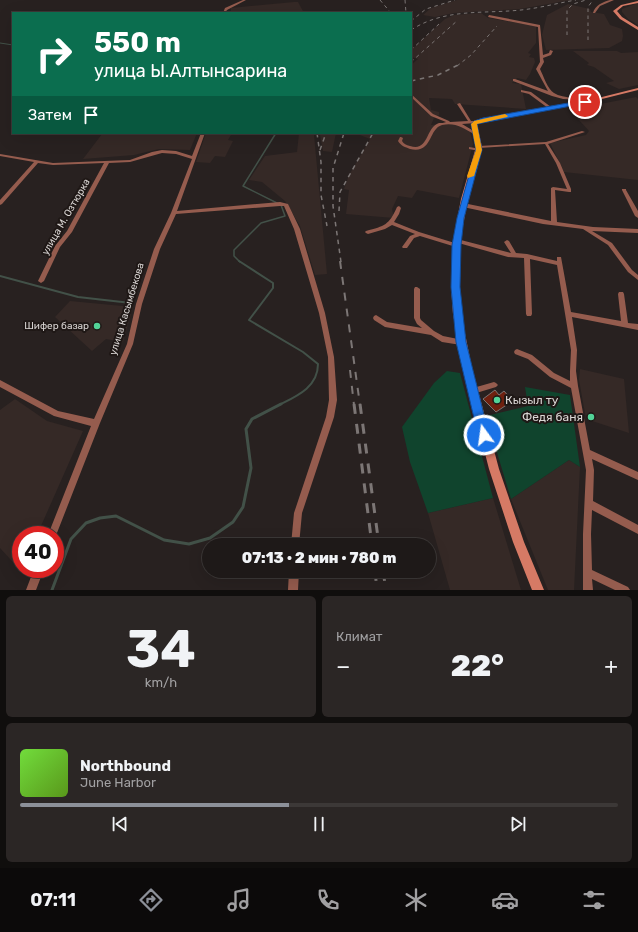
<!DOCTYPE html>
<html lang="ru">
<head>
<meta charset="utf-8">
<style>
  body { margin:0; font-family:Rubik,sans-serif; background:#2b2625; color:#f1f3f6; height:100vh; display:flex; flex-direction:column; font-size:15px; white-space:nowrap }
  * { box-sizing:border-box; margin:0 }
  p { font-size:13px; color:#a1a0a2 }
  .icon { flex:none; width:22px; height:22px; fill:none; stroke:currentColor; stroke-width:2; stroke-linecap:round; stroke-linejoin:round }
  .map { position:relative; height:590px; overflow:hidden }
  .details { display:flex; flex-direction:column; gap:6px; padding:6px; background:#100e0d; flex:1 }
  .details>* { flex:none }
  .top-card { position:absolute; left:12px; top:12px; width:400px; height:122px; border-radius:0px; box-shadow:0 4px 16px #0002,0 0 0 1px #3c3837; background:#0b6e4f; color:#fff; overflow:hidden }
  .speed { position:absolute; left:12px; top:526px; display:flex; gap:8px; font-size:20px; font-weight:700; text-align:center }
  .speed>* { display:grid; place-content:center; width:52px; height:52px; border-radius:50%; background:#1e1918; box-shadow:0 4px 16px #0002,0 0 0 1px #3c3837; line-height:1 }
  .speed .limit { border:6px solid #d22; background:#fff; color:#111 }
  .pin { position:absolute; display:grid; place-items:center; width:34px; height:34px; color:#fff; margin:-17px; border:2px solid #fff; border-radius:50%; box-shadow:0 1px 4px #0007 }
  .me { position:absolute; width:44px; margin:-22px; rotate:346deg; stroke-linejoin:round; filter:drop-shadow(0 0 3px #0008) }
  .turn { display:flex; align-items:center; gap:14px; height:84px; padding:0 16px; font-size:18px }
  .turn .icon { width:52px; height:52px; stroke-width:2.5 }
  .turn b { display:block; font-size:28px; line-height:34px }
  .then { display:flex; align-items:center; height:38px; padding:0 16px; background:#0003; gap:8px; font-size:15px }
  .big { font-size:30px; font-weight:800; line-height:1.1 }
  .details .widget { flex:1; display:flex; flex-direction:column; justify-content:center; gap:6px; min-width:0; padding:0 14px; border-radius:6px; background:#2b2625 }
  .details .dial { align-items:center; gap:0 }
  .dial b { font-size:52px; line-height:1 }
  .song { display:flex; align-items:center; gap:12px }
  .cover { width:48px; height:48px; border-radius:6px; background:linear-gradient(135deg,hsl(100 70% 55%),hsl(90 70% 35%)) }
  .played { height:4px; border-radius:2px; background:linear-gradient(90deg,#8c9099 45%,#3c3837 45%) }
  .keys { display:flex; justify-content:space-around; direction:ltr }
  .heat { display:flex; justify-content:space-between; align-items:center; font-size:22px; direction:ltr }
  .details .tiles { flex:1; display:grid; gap:6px; grid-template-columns:1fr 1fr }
  .widget:last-child { grid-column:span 2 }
  .trip { position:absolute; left:202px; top:538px; width:234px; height:40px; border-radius:20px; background:#1e1918; box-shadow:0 4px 16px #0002,0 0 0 1px #3c3837; font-weight:800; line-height:40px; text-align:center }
  .dock { display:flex; height:64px; justify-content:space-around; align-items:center; background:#0c0a0a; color:#a1a0a2 }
  .dock .icon { width:28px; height:28px }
  .dock .current { color:#8c9099 }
  .dock b { font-size:18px; color:#f1f3f6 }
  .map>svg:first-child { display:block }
  .built { fill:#352926 }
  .green { fill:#10442d }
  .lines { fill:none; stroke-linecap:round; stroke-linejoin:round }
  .stream-far3 { stroke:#425148; stroke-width:1 }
  .stream-far2 { stroke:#425148; stroke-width:1.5 }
  .stream-far1 { stroke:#425148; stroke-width:2 }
  .stream { stroke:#425148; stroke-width:3 }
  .building { fill:#6f200f; stroke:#7d7472 }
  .street { fill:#955c4e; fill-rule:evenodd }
  .secondary { fill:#d67a65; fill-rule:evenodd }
  .rail-far3 { stroke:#7c7675; stroke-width:1; stroke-dasharray:3.5 3.5; stroke-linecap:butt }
  .rail-far2 { stroke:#7c7675; stroke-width:1.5; stroke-dasharray:4.5 4.5; stroke-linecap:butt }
  .rail-far1 { stroke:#7c7675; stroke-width:2; stroke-dasharray:8 8; stroke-linecap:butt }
  .rail { stroke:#7c7675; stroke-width:3; stroke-dasharray:10 10; stroke-linecap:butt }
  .route { fill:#1a73e8; stroke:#114b97 }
  .slow { fill:#f59e0b }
  .poi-dot { fill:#52d397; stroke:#1f1816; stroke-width:1.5 }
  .labels { text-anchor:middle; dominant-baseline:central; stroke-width:4; stroke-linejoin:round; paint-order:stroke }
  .street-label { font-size:10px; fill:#dbd7d5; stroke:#1f1816 }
  .poi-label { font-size:10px; fill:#dbd7d5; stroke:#1f1816; text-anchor:end }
  .near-poi-label { font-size:12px; fill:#dbd7d5; stroke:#1f1816; text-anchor:start }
</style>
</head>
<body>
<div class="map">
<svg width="638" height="590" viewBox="0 0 638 590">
  <rect width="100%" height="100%" fill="#282120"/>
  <path class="built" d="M457 0H571L520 9 454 13 435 17 423 15 431 8Z
    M294 2H298L304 13H231V8Z
    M638 3V25L628 19 622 12V9Z
    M568 4 590 9 591 12 604 14 610 25 622 29 623 36 622 41 609 48 546 50 542 35 547 15Z
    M481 13 488 18 536 26V43L528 53 531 54 529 57 534 58 535 62 530 74 526 80 517 78 512 83 521 84 526 109 455 104 452 99 429 98 431 110 439 112V115L434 118 431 125 450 123 462 126 470 132 473 144 459 198 417 190 412 198 398 196 392 209 394 218 346 214 349 190 344 189 349 175 370 139 355 133H411V65L418 59 411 57V50L445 19 454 15Z
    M573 51H617L621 53 638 52V85L619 89 606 83 614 81 594 67 587 65 589 63Z
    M636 97 638 99V180L564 172 550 143 586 135 589 131 570 110Z
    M98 133H197L190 150 159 149 134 155 83 159 102 134Z
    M206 133H232L228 140 233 141 225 157 215 156 210 163 196 162Z
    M299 133H336L332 152 323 151 320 135H314L327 274 315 275 300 226 285 201 262 182 249 180 265 156 297 152Z
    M70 301 133 307 123 342 106 339 92 351 55 317Z
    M580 369 624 379 629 433 586 419 579 380Z
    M15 399 47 421 83 431 37 535H21V571L0 548V410Z
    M569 460 580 467 574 590H548L511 499Z
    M493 498 521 590H450L428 513Z"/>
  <path class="green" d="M447 371 460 373 493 498 428 513 410 462 402 427 434 383Z
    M525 387 570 395 580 467 569 460 511 499 486 416 528 406Z"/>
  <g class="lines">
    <path class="stream-far3" d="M0 43 13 45"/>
    <path class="stream-far2" d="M240 262 234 256V250L261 223 285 216 281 205 243 186 276 133"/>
    <path class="stream-far1" d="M239 261 273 283V288L249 320 303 352 318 364C318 387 297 396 279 405
      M0 276 78 297 131 303"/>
    <path class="stream" d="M52 590 71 539 86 523 100 518 116 516 164 540 189 544 210 538 233 522 243 507 251 468 246 429 252 419 281 404"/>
  </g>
  <path class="building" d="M495 390 499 395 504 391 511 399 506 402 508 404 496 412 483 399Z"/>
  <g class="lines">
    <path class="street" d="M243 0H246L227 10 225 13H223L225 8Z
      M610 0H614L600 6 595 13H593C595 5 603 2 610 0Z
      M489 15 540 25 543 55 549 53 550 50 553 51 551 55 543 58 544 62 540 69C543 75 548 90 554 93 563 99 583 98 594 99H595V101L563 99 552 96 513 81V79H515L548 91 536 69 540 62 538 27 488 17Z
      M521 90 531 92 551 107 548 108 529 94 521 92Z
      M411 94 433 114 449 121 450 122 468 121 457 104 460 103 471 121H476L478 122 476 123 462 124 477 133 474 134C463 128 455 122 442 125 428 129 433 154 410 149 405 147 401 146 398 141L400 137H401L403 138 402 141C404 144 406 145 410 146 429 152 425 128 439 123 440 123 445 123 446 122L431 116 411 97Z
      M582 131 585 132 548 144 560 163 571 189V192H569L555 190 557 222 593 227 638 229V233L592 231 612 243 632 270 638 275V280L628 272 608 245 583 229 543 224 463 207 461 205 463 203 551 221V188L553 187 567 189 556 163 545 144 479 148 477 147 479 146 546 142Z
      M201 133H205L177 211 280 202 288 204 300 229 325 313 334 357 337 400 334 417 302 513 299 545H291L294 513 326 417 329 400 328 357 319 313 294 229 284 206H280L176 214 160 249 142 304 133 344 100 423 55 538V535H48L91 426 54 416 0 387V380L58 411 94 419 127 344 136 304 154 249 171 213 192 159 176 154 162 153 130 162 109 163 72 232 60 247 44 281 41 283 38 281 55 246 67 231 104 163 53 165 38 163 2 204 0 205V200L34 162 0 156V154L53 163 130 160 152 152 162 150 176 151 192 156Z
      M469 147 481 149V150L479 151 469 149Z
      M622 189H626V190L638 211V218L635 216 622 190Z
      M399 206 401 208 399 214 394 222 419 232 458 244 459 245 458 246 456 247 420 236 414 238 407 248H403L402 247 410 236 415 234 392 225 385 229 368 234 366 233 365 232 366 231C385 226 389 225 397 207Z
      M457 239 511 253 504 242 507 240 509 241 516 253 527 254 557 261V257H561L571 312 621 321 618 294 619 292H623L624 294 628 323 638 324V330L572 317 577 350 576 371 578 386 590 450 638 472V480L592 459 594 470 593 501 638 525V534L592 510 591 534 592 570 628 587 630 590H615L592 579 593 590H583V534L586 470 571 388 550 377 528 359 515 354 514 352 515 350 517 349 532 355 554 373 570 381V371L571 350 557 265 530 259 532 314 531 316H527L526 314 524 258 508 257 455 242 454 241 455 240Z
      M415 287H417L420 289V318L421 320 434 331 443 336 463 340 464 342 463 344 461 345 442 342 431 335 385 327 374 320 373 318 374 316 376 315 387 322 422 328 417 324 414 318V289Z
      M494 382 496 383 498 385 496 387 473 394 470 393 469 391 470 389 473 388Z
      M34 569H44L36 590H26Z
      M289 571H299L298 590H288Z"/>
    <path class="secondary" d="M638 1V3L623 6 617 11 622 17 638 27V30L620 19 613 11 621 5Z
      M638 88V90L594 101 484 121 477 124 482 147 468 199 461 236 459 287 461 314 472 368 499 469 524 542 544 590H532L513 542 489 469 463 368 453 314 451 287 454 236 461 199 476 147 471 124 474 121 483 118 594 99Z"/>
    <path class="rail-far3" d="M380 0 391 13
      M405 0 406 13
      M411 21 426 9 455 0
      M411 30C445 8 483 14 521 10 540 8 558 3 576 0
      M567 35V10L573 4 586 0
      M588 40V7L593 0
      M411 50 439 24
      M411 62 458 20
      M457 66 471 55 497 26"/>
    <path class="rail-far2" d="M411 81 438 75 458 65
      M317 133 321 162V195L327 226
      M320 150 326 133
      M339 211 340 192 373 133
      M341 262 333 206V168L344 133"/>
    <path class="rail-far1" d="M340 261 360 405
      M350 370 354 405"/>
    <path class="rail" d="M354 404 372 545
      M360 404 379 545
      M375 571 377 590
      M383 571 386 590"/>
  </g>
  <path class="route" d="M585 100H587V103L477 124 482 150 464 218 461 245 460 287 466 342 489 435 488 439 484 441 480 439 478 435 456 342 451 287 452 245 457 218 476 150 471 124 474 121 483 118Z"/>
  <path class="slow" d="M505 114 508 116 507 117 477 124 482 150 474 176 468 178 467 176 476 150 471 124 474 121Z"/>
  <g class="poi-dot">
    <circle cx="97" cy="326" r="4"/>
    <circle cx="497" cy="400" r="4"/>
    <circle cx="591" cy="417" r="4"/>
  </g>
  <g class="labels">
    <g class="street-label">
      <text transform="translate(66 217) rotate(-60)">улица М. Озтюрка</text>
      <text transform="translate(127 309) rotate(-73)">улица Касымбекова</text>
    </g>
    <g class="poi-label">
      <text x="89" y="326">Шифер базар</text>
    </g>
    <g class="near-poi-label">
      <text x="505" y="400">Кызыл ту</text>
      <text x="583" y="417" text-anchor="end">Федя баня</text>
    </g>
  </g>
</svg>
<div class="speed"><div class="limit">40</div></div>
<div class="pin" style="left:585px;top:102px;background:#d93025"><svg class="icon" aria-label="arrive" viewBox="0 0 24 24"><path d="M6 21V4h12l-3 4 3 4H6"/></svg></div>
<svg class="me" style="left:484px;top:435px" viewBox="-20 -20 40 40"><circle r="17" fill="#1a73e8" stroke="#fff" stroke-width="3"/><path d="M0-11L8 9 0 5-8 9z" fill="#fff"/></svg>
<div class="trip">07:13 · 2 мин · 780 m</div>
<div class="top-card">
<div class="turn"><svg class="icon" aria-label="right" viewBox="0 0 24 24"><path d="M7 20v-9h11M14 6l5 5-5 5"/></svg><div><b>550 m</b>улица Ы.Алтынсарина</div></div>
<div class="then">Затем<svg class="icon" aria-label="arrive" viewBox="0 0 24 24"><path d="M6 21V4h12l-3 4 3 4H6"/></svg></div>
</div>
</div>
<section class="details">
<div class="tiles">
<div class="widget dial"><b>34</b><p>km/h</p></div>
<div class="widget"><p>Климат</p>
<div class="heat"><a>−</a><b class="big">22°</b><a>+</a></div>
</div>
<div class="widget">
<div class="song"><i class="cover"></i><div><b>Northbound</b><p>June Harbor</p></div></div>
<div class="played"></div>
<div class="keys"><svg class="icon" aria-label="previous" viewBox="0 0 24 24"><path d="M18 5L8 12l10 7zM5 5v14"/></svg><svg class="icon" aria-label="pause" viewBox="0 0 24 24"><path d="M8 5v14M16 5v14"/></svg><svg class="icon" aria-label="next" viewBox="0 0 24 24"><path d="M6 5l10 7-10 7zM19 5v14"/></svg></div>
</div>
</div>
</section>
<nav class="dock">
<b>07:11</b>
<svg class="icon current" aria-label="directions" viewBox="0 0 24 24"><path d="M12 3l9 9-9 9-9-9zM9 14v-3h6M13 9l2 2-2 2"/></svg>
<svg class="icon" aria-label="music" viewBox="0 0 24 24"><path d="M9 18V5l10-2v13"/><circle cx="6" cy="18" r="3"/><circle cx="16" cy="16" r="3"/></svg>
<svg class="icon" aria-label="phone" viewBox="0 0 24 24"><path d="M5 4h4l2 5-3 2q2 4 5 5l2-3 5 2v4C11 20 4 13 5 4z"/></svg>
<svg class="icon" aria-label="climate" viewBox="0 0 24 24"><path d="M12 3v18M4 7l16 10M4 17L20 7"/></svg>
<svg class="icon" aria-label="car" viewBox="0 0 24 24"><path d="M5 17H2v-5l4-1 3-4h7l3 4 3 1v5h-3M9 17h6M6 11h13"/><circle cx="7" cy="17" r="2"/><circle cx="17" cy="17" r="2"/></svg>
<svg class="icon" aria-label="filters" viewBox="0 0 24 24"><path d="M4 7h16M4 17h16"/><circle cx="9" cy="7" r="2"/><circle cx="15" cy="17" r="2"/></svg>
</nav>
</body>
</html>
